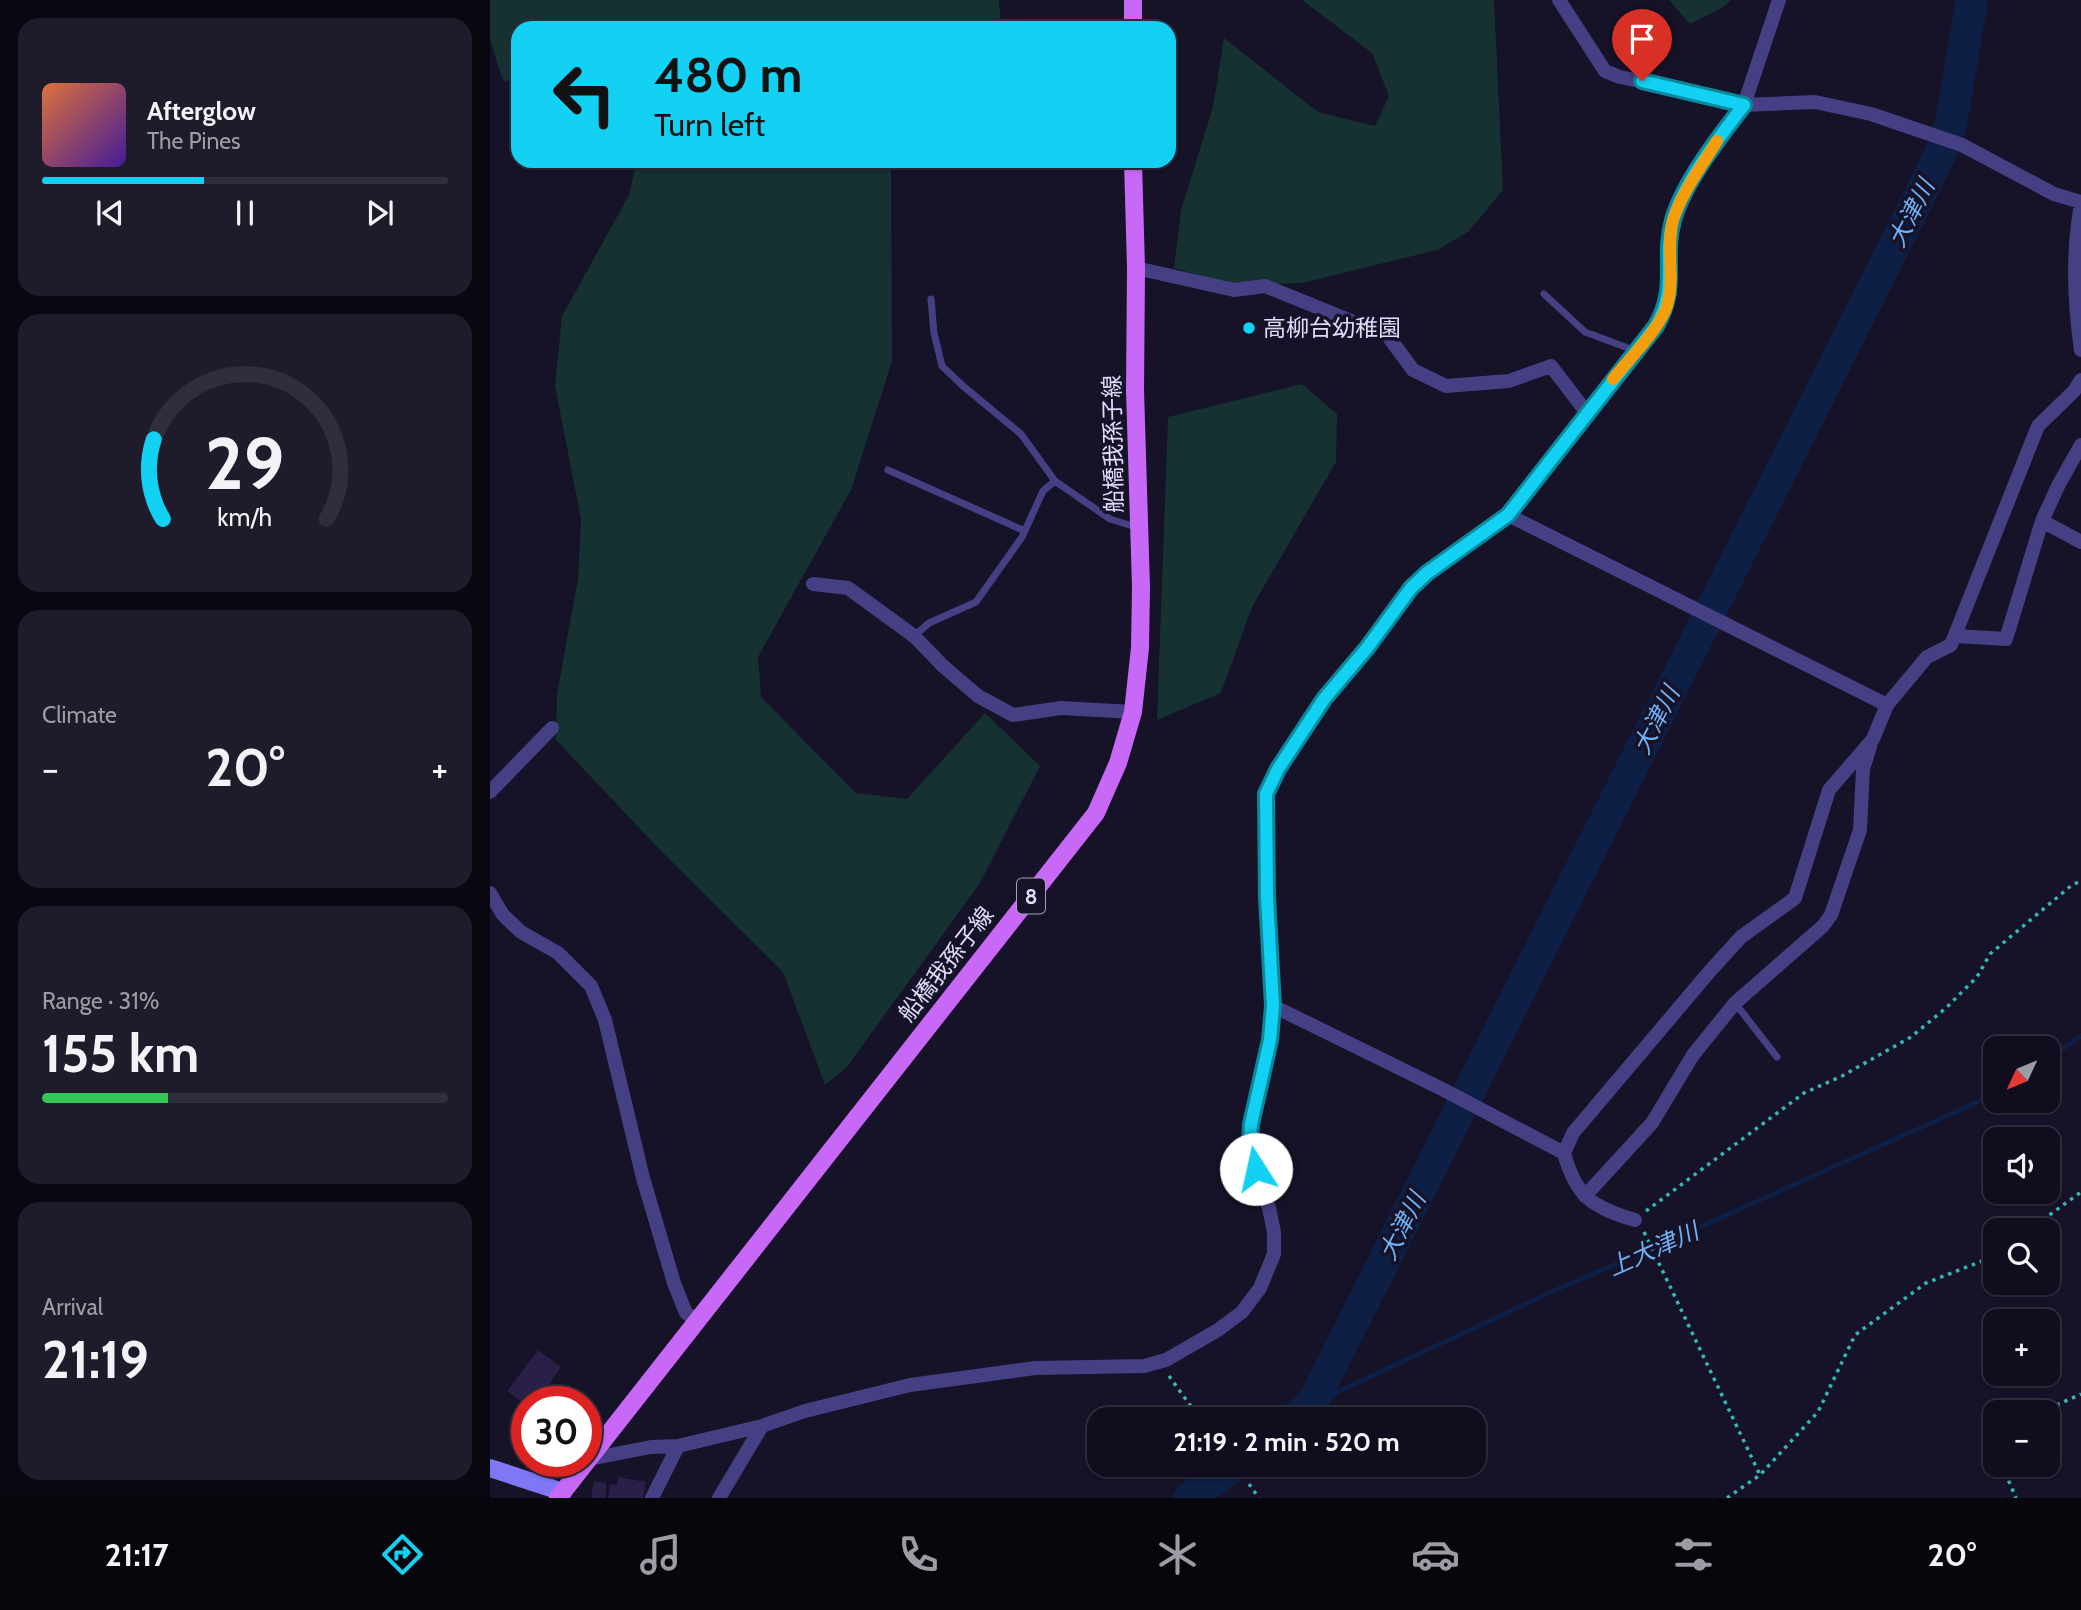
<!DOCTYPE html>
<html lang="en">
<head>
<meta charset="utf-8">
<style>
  body { margin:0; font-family:Cabin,"Noto Sans JP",sans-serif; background:#1e1c2b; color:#f1f3f6; height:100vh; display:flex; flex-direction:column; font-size:26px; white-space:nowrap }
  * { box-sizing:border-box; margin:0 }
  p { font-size:23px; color:#9c9ca4 }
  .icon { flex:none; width:38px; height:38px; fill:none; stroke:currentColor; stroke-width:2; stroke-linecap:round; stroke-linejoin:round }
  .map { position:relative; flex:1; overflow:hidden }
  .details { display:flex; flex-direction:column; gap:18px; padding:18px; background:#090810; width:490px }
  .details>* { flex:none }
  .guide { position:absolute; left:21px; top:21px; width:665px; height:147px; border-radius:21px; box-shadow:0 2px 5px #0004,0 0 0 2px #302e3c; background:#12d1f2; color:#111; overflow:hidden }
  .needle { width:46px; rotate:226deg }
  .fabs { position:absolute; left:1493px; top:1036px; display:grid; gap:14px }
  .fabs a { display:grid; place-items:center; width:77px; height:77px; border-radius:14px; background:#100e1e; box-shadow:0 2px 5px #0004,0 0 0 2px #302e3c; font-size:35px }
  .speed { position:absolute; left:21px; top:1386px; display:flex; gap:14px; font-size:35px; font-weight:700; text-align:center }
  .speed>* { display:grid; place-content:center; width:91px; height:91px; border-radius:50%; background:#100e1e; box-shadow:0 2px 5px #0004,0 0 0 2px #302e3c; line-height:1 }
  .speed .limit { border:10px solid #d22; background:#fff; color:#111 }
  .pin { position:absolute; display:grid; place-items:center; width:60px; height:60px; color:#fff; margin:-72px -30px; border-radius:50% 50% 50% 0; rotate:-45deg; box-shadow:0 0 7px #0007 }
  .pin .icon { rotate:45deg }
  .me { position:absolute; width:77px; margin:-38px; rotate:350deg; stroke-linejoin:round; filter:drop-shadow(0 0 5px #0008) }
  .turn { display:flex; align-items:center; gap:24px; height:147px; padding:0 28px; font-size:32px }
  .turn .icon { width:91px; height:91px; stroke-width:2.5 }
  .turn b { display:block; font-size:49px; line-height:60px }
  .big { font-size:52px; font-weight:700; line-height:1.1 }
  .details .widget { flex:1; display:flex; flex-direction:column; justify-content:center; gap:10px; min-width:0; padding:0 24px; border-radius:21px; background:#1e1c2b }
  .details .dial { align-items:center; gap:0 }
  .dial svg { height:182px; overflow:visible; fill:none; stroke:#302e3c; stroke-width:7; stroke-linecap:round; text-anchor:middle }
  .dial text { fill:#f1f3f6; stroke:none }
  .song { display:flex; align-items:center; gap:21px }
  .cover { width:84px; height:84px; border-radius:10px; background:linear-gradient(135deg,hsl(20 70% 55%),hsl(260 70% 35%)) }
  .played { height:7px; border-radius:4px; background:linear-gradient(90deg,#12d1f2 40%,#302e3c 40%) }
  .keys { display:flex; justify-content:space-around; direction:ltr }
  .heat { display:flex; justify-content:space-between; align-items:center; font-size:38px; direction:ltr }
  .charge { height:10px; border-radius:5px; background:linear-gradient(90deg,#34c759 31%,#302e3c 0) }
  .trip { position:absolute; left:597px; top:1407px; width:399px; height:70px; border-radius:21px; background:#100e1e; box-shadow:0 2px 5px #0004,0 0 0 2px #302e3c; font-weight:700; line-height:70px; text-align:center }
  .dock { display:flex; height:112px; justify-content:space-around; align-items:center; background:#06060c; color:#9c9ca4 }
  .dock .icon { width:49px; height:49px }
  .dock .current { color:#12d1f2 }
  .dock b { font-size:32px; color:#f1f3f6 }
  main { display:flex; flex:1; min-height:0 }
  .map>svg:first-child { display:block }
  .green { fill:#153132 }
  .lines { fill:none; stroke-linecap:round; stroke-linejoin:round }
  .stream { stroke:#0e1f45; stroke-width:5 }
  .river { stroke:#0e1f45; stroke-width:32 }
  .building { fill:#291f48 }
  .path { stroke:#37b4b3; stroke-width:3.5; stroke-dasharray:3.5 5; stroke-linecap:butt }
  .lane { stroke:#453f84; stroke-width:7 }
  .street { stroke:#453f84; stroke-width:14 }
  .secondary { stroke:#8077f7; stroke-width:18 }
  .primary { stroke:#c868f7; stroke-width:18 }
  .route-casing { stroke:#0c889d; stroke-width:18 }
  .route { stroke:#12d1f2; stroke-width:12 }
  .slow { stroke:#f59e0b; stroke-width:12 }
  .poi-dot { fill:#12d1f2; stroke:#161228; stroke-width:2.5 }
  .labels { text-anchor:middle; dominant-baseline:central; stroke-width:7; stroke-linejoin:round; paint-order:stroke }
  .shield { fill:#161228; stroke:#a39fbd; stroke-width:2 }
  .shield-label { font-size:21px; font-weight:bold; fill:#e0dbfd }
  .poi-label { font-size:23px; fill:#e0dbfd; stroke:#161228; text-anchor:start }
  .street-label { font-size:23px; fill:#e0dbfd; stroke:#161228 }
  .water-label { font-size:24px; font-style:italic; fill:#6fb2f7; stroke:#161228 }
</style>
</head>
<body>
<main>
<section class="details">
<div class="widget">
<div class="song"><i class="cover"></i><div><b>Afterglow</b><p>The Pines</p></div></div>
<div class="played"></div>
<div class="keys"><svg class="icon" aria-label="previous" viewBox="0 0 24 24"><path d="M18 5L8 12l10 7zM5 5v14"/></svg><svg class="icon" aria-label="pause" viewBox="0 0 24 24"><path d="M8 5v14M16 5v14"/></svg><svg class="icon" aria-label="next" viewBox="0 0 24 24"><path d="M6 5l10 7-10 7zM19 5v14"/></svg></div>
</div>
<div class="widget dial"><svg viewBox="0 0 100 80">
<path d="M14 69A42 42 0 1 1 86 69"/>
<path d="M14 69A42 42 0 0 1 10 34" stroke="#12d1f2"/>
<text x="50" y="56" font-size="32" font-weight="700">29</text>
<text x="50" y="72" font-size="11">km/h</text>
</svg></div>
<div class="widget"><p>Climate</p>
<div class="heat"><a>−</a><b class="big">20°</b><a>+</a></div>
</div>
<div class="widget"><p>Range · 31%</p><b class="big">155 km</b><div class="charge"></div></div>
<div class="widget"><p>Arrival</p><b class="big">21:19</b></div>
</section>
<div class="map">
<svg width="1591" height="1498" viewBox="0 0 1591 1498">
  <rect width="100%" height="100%" fill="#161228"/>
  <path class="green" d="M0 0H509L511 28H28V80L13 81 0 39Z
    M812 0H1004L1013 190 978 232 947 250 812 283 743 285 684 268 691 210 723 107 734 38 828 112 885 126 899 96 882 53Z
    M1179 0H1241L1232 8 1200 24Z
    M147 161H401L402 361 361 490 268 657 271 697 366 793 417 799 495 713 550 766 490 883 357 1067 335 1085 293 972 171 851 66 740 67 694 88 579 91 519 65 386 72 316 139 195Z
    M812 384 847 414 846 462 762 607 731 693 667 720 678 417Z"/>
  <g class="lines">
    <path class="stream" d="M1558 1059 1591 1036
      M822 1404 1061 1292 1168 1246 1505 1094"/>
    <path class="river" d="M803 1419 822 1404 1450 155 1461 124 1482 0
      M699 1498 745 1465"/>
  </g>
  <path class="building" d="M48 1350 71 1367 47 1402H37V1406L17 1391Z
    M128 1477 156 1482 153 1498H118L120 1484 127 1485Z
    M104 1481 116 1483V1498H101Z"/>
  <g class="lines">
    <path class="path" d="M1156 1211 1314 1093 1352 1076 1421 1037 1456 1008 1487 977 1500 954 1582 885 1591 881
      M1539 1230 1591 1192
      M1154 1232 1270 1475
      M679 1376 710 1419
      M1551 1412 1591 1394
      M1512 1465 1526 1498
      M759 1484 769 1498
      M1237 1498 1270 1475 1328 1412 1365 1335 1436 1283 1505 1256"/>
    <path class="lane" d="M1054 294 1095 332 1146 351
      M441 299 444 333 452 366 473 386 531 434 565 481 620 519 649 528
      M398 470 535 531
      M424 636 439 623 486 602 532 537 553 491 565 481
      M1245 1003 1287 1057"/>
    <path class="street" d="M1069 0 1115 71 1130 77 1220 95 1254 105 1325 102 1381 114 1472 145 1564 194 1591 202
      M1591 204C1582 253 1584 302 1591 350
      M646 268 744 290 775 286 898 336 923 370 956 386 1019 381 1061 366 1097 413
      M1018 515 1397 705
      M1552 521 1591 542
      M323 584 358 588 424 636 453 666 488 696 523 715 571 708 643 712
      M1466 636 1516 639 1552 521 1569 484 1591 445
      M0 792 62 728
      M0 893 13 915 31 932 68 953 101 986 115 1020 153 1178 184 1283 196 1313 207 1320
      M783 1006 954 1090 1074 1153
      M1095 1196 1162 1123 1203 1055 1245 1003 1333 926 1341 915 1370 830 1373 769 1380 747
      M1145 1220C1102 1207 1086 1197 1074 1153L1083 1133 1220 971 1251 937 1305 898 1339 790 1383 739 1397 705 1437 657 1461 645 1548 426 1584 391 1591 380
      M99 1459 161 1447 188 1446 272 1426 315 1411 420 1385 545 1368 654 1366 676 1360 728 1330 752 1312 770 1288 784 1254V1232L779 1208 770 1183 760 1140 766 1097 780 1040 783 1006 777 897 776 794 788 769 834 700 877 648 921 588 937 573 1018 515 1166 326 1175 310 1180 293V244L1183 221 1193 196 1230 136 1254 105 1289 0
      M162 1498 188 1446
      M229 1498 272 1426"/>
    <path class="secondary" d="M0 1468 73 1492"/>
    <path class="primary" d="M643 0V28
      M68 1498 606 813 628 763 643 712 650 648 651 587 645 390 646 268 643 161"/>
  </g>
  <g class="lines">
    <defs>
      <path id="route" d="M766 1169 760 1140 761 1124 780 1040 783 1006 777 897 776 794 788 769 834 699 877 648 921 588 937 573 1018 515 1166 326C1189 286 1172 261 1183 220 1194 182 1230 136 1254 105L1152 81"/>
    </defs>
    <use href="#route" class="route-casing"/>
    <use href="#route" class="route"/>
    <path class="slow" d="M1123 379C1140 358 1163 336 1175 311 1187 283 1175 249 1183 220 1192 192 1212 166 1227 141"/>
  </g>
  <circle class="poi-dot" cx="759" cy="328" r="7"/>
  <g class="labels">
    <rect class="shield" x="527" y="878.5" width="28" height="35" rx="5"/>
    <g class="shield-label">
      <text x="541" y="896">8</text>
    </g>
    <g class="poi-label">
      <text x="773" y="328">高柳台幼稚園</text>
    </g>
    <g class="street-label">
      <text transform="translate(623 444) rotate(-91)">船橋我孫子線</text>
      <text transform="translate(456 964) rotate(-52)">船橋我孫子線</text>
    </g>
    <g class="water-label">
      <text transform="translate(1421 213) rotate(-63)">大津川</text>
      <text transform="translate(1166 720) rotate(-63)">大津川</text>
      <text transform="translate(912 1226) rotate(-63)">大津川</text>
      <text transform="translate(1163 1249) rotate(-24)">上大津川</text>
    </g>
  </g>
</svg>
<div class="fabs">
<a><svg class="needle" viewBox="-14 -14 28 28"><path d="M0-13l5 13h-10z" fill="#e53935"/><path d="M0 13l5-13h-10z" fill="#9c9ca4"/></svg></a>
<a><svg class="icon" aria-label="sound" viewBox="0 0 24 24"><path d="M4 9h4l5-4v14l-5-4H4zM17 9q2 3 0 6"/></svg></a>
<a><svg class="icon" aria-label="search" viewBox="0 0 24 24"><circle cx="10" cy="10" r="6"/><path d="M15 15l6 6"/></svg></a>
<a>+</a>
<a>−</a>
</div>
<div class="speed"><div class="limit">30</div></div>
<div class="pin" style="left:1152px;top:81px;background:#d93025"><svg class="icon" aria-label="arrive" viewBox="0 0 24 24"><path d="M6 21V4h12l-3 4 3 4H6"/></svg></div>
<svg class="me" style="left:766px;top:1169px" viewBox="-20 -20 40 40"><circle r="19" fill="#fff"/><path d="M0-13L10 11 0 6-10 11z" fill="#12d1f2"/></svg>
<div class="trip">21:19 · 2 min · 520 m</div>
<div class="guide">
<div class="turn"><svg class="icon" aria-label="left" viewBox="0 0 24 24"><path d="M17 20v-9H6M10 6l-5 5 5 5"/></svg><div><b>480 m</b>Turn left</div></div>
</div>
</div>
</main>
<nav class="dock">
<b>21:17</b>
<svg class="icon current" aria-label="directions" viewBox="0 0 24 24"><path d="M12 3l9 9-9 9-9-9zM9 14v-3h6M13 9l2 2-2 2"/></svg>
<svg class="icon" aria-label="music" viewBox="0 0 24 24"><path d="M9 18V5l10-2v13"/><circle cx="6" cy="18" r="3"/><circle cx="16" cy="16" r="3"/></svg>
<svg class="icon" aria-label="phone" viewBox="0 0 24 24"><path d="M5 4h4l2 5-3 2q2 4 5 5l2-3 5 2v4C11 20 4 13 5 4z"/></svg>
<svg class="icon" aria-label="climate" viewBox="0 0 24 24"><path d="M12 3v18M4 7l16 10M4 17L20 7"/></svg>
<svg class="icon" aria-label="car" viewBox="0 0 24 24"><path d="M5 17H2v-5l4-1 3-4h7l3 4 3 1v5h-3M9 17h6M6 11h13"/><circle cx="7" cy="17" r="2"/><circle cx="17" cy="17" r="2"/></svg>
<svg class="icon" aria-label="filters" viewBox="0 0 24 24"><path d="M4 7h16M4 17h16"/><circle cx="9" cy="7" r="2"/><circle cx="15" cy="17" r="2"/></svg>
<b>20°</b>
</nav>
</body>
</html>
